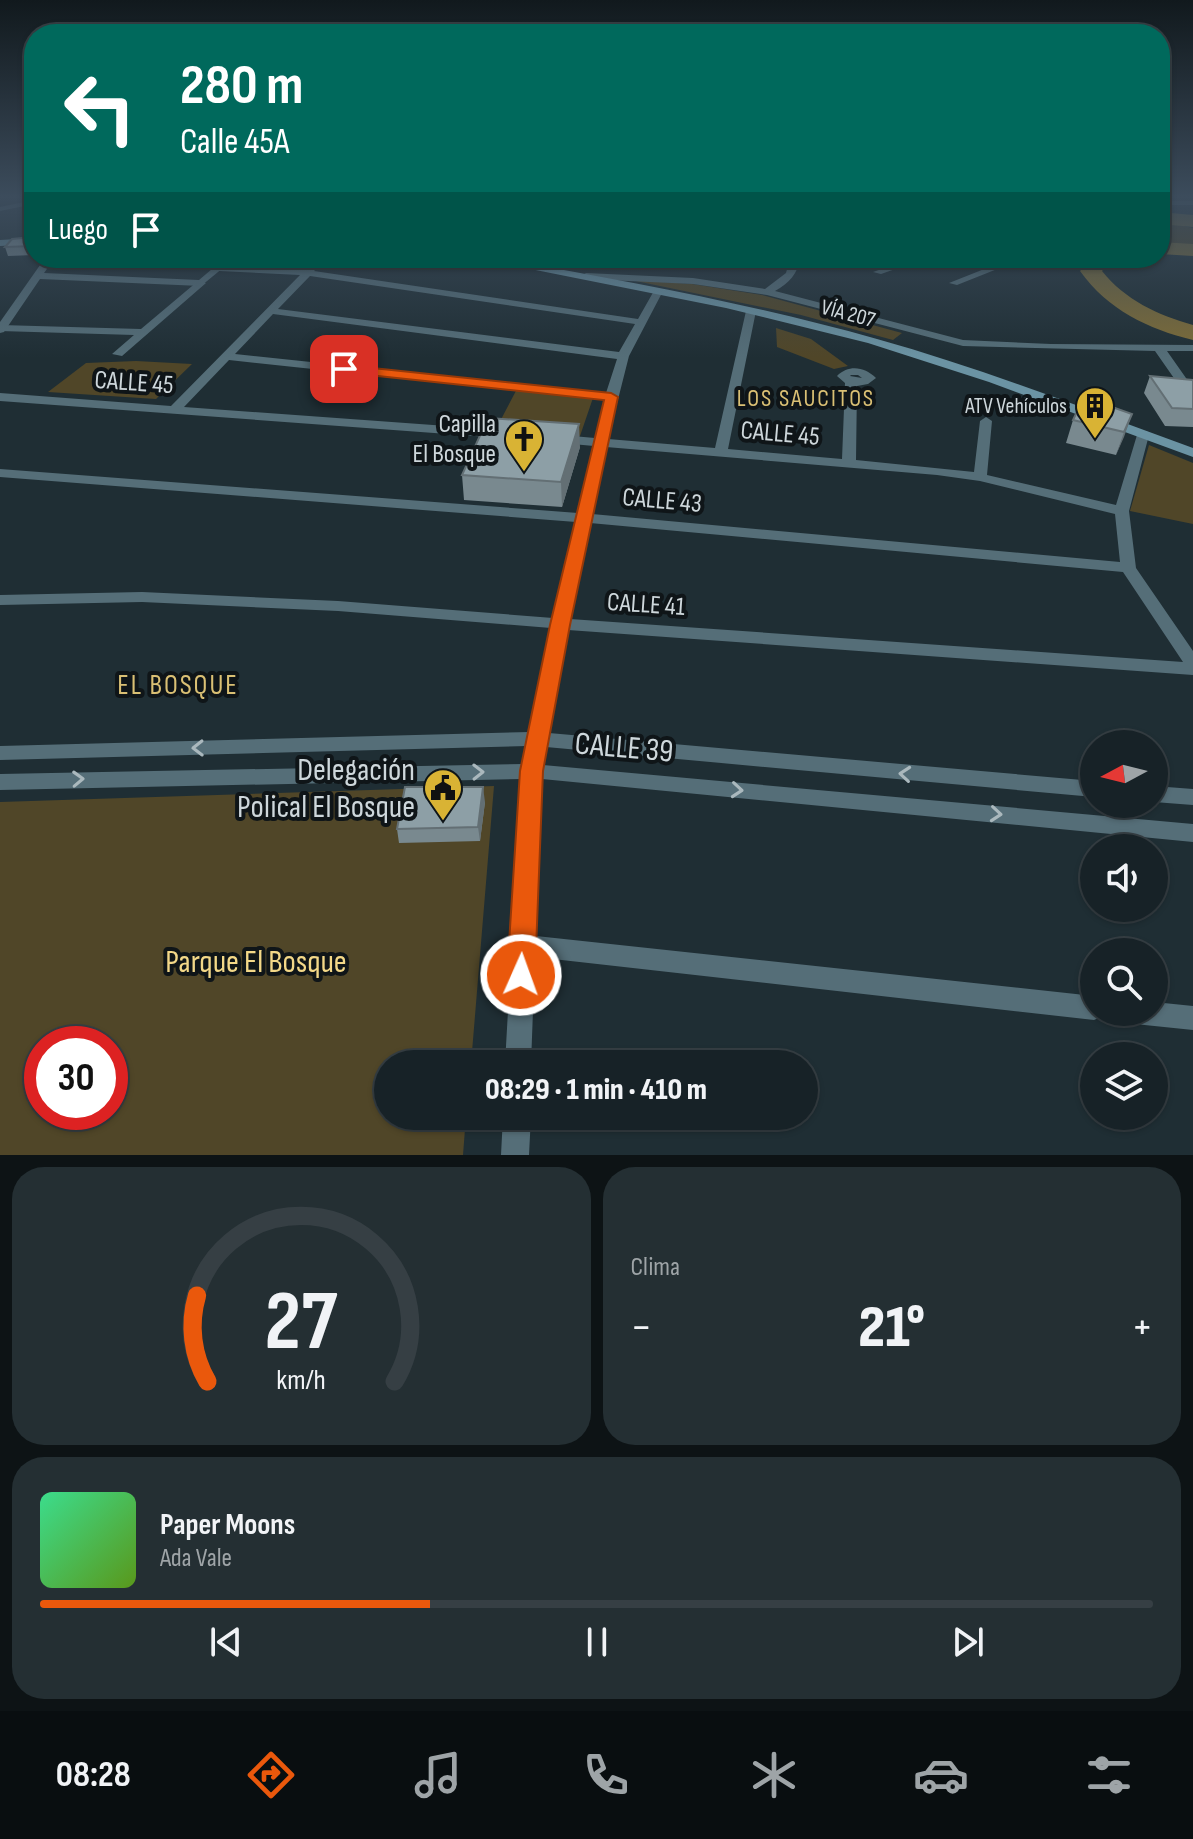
<!DOCTYPE html>
<html lang="es">
<head>
<meta charset="utf-8">
<style>
  body { margin:0; font-family:"Sofia Sans Condensed",sans-serif; background:#242f33; color:#f1f3f6; height:100vh; display:flex; flex-direction:column; font-size:30px; white-space:nowrap }
  * { box-sizing:border-box; margin:0 }
  p { font-size:26px; color:#9ea4a7 }
  .icon { flex:none; width:44px; height:44px; fill:none; stroke:currentColor; stroke-width:2; stroke-linecap:round; stroke-linejoin:round }
  .map { position:relative; height:1155px; overflow:hidden }
  .drawer { display:flex; flex-direction:column; gap:12px; padding:12px; background:#0d1315; flex:1 }
  .drawer>* { flex:none }
  .guide { position:absolute; left:24px; top:24px; width:1146px; height:244px; border-radius:32px; box-shadow:0 2px 6px #0004,0 0 0 2px #363f44; background:#00695c; color:#fff; overflow:hidden }
  .needle { width:52px; rotate:263deg }
  .controls { position:absolute; left:1080px; top:730px; display:grid; gap:16px }
  .controls a { display:grid; place-items:center; width:88px; height:88px; border-radius:50%; background:#172227; box-shadow:0 2px 6px #0004,0 0 0 2px #363f44; font-size:40px }
  .speed { position:absolute; left:24px; top:1026px; display:flex; gap:16px; font-size:40px; font-weight:700; text-align:center }
  .speed>* { display:grid; place-content:center; width:104px; height:104px; border-radius:50%; background:#172227; box-shadow:0 2px 6px #0004,0 0 0 2px #363f44; line-height:1 }
  .speed .limit { border:12px solid #d22; background:#fff; color:#111 }
  .pin { position:absolute; display:grid; place-items:center; width:68px; height:68px; color:#fff; margin:-34px; border-radius:16px; box-shadow:0 4px 12px #0006 }
  .me { position:absolute; width:88px; margin:-44px; rotate:2deg; stroke-linejoin:round; filter:drop-shadow(0 0 6px #0008) }
  .turn { display:flex; align-items:center; gap:28px; height:168px; padding:0 24px; font-size:36px }
  .turn .icon { width:104px; height:104px; stroke-width:2.5 }
  .turn b { display:block; font-size:56px; line-height:68px }
  .then { display:flex; align-items:center; height:76px; padding:0 24px; background:#0003; gap:16px; font-size:30px }
  .big { font-size:60px; font-weight:800; line-height:1.1 }
  .drawer .tile { flex:1; display:flex; flex-direction:column; justify-content:center; gap:12px; min-width:0; padding:0 28px; border-radius:32px; background:#242f33 }
  .drawer .dial { align-items:center; gap:0 }
  .dial svg { height:208px; overflow:visible; fill:none; stroke:#363f44; stroke-width:7; stroke-linecap:round; text-anchor:middle }
  .dial text { fill:#f1f3f6; stroke:none }
  .song { display:flex; align-items:center; gap:24px }
  .cover { width:96px; height:96px; border-radius:12px; background:linear-gradient(135deg,hsl(150 70% 55%),hsl(90 70% 35%)) }
  .played { height:8px; border-radius:4px; background:linear-gradient(90deg,#ea580c 35%,#363f44 35%) }
  .keys { display:flex; justify-content:space-around; direction:ltr }
  .heat { display:flex; justify-content:space-between; align-items:center; font-size:44px; direction:ltr }
  .drawer .tiles { flex:1; display:grid; gap:12px; grid-template-columns:1fr 1fr }
  .tile:last-child { grid-column:span 2 }
  .trip { position:absolute; left:374px; top:1050px; width:444px; height:80px; border-radius:40px; background:#172227; box-shadow:0 2px 6px #0004,0 0 0 2px #363f44; font-weight:800; line-height:80px; text-align:center }
  .tab-bar { display:flex; height:128px; justify-content:space-around; align-items:center; background:#090e10; color:#9ea4a7 }
  .tab-bar .icon { width:56px; height:56px }
  .tab-bar .current { color:#ea580c }
  .tab-bar b { font-size:36px; color:#f1f3f6 }
  .map>svg:first-child { display:block }
  .green { fill:#504628; fill-rule:evenodd }
  .lines { fill:none; stroke-linecap:round; stroke-linejoin:round }
  .river { fill:#7d6c38; fill-rule:evenodd }
  .minor { fill:#556e78; fill-rule:evenodd }
  .tertiary { fill:#556e78; fill-rule:evenodd }
  .secondary { fill:#6b93a3; fill-rule:evenodd }
  .wall { fill:#79898f }
  .shaded-wall { fill:#636f74 }
  .building { fill:#8d9fa6; stroke:#636f74; stroke-width:2 }
  .oneway { stroke:#aab8bd }
  .route { fill:#ea580c; stroke:#983908; stroke-width:2 }
  .labels { text-anchor:middle; dominant-baseline:central; stroke-width:8; stroke-linejoin:round; paint-order:stroke }
  .far-street-label { font-size:22px; fill:#ced7db; stroke:#0f1518 }
  .far-poi-label { font-size:22px; fill:#ced7db; stroke:#0f1518; text-anchor:end }
  .far-neighbourhood-label { font-size:24px; letter-spacing:2px; fill:#dac074; stroke:#0f1518 }
  .street-label { font-size:26px; fill:#ced7db; stroke:#0f1518 }
  .poi-label { font-size:26px; fill:#ced7db; stroke:#0f1518; text-anchor:end }
  .neighbourhood-label { font-size:28px; letter-spacing:2px; fill:#dac074; stroke:#0f1518 }
  .near-street-label { font-size:32px; fill:#ced7db; stroke:#0f1518 }
  .near-poi-label { font-size:32px; fill:#ced7db; stroke:#0f1518; text-anchor:end }
  .near-park-label { font-size:32px; fill:#f3d888; stroke:#0f1518 }
</style>
</head>
<body>
<div class="map">
<svg width="1193" height="1155" viewBox="0 0 1193 1155">
  <rect width="100%" height="100%" fill="#1f2e34"/>
  <path class="green" d="M1160 221 1193 228V248L1160 243Z
    M631 280 692 284 762 295 902 333 893 340 801 315Z
    M776 328 811 339 848 366 834 369 777 347Z
    M136 361 192 364 156 399 48 392 86 363Z
    M518 387 594 395 580 436 496 429Z
    M1149 445 1193 463V524L1130 511Z
    M494 786 471 1064H388V1116H466L463 1155H0V802ZM42 1044H110V1112H42Z"/>
  <g class="lines">
    <path class="river" d="M1160 212 1193 215V227L1160 224Z
      M1160 242 1193 244V256L1160 254Z
      M1092 258H1113L1102 271C1125 300 1158 315 1193 325V340C1148 329 1108 310 1080 271Z"/>
    <path class="minor" d="M34 200V204L0 211V207Z
      M1172 201H1193V205H1169Z
      M317 258H327L314 271 638 319 655 289H661L663 291 629 356 608 439 715 448 746 311 751 308 756 311 728 449 842 459 845 383 837 376C849 364 865 367 876 378L868 384 857 386 856 460 974 472 980 421 986 417 992 421 987 475 1116 505 1137 435 1143 431 1148 432 1149 435 1129 511 1136 568 1193 651V675L568 630 549 733 1094 781V797L546 747 543 765 1193 824V842L542 779 536 936 1094 996V1012H1105L1103 1016 1094 1020 535 957 531 1064H505L521 779 0 790V774L523 764 527 746 0 760V746L530 732 551 628 338 611 142 602 0 605V595L142 592 338 601 553 618 576 522 0 477V469L578 513 594 446 561 443 555 439 561 435 595 438 604 400 229 360 184 407 502 430 508 434 502 438 0 401V393L171 406 300 275 219 271 216 270V266L305 270ZM310 276 635 324 619 352 278 309ZM273 314 617 359 606 393 235 354ZM858 375 862 378 850 376 851 375ZM606 447 937 475 980 481 1115 514 1120 562 592 514ZM590 523 1123 572 1183 662 570 619Z
      M790 258H800C798 274 789 283 775 291L963 340 1051 344 1193 345V351H1167L1193 388V394H1185L1155 351 963 346 767 295 693 284 586 279 581 276 586 273 693 278 765 289 786 273Z
      M913 258H927L881 274 873 272Z
      M1012 258H1025L957 285 949 283Z
      M198 281 206 283 122 356 112 354 134 335 0 331 1 325 141 329Z
      M1154 786 1193 789V805L1154 802Z
      M1154 1002 1193 1006V1030L1135 1024 1126 1020 1122 1012H1154Z
      M503 1116H531L529 1155H501Z"/>
    <path class="tertiary" d="M45 258H55L44 273 199 280 225 258H235L201 286 40 279 4 332 0 333V322Z"/>
    <path class="secondary" d="M34 238V244L0 246V240Z
      M475 258H495C623 280 752 304 877 339 984 369 1088 410 1193 448V457L989 382 868 343 726 308Z"/>
  </g>
  <path class="wall" d="M34 220V255L8 256 5 247 33 237V236L28 235 25 227Z
    M244 258H306L297 267 245 264Z
    M1150 376 1193 380V427L1165 426 1144 393Z
    M1132 414 1116 455 1066 443 1073 420Z
    M580 447 562 507 464 500 462 475Z
    M485 802 480 841 399 843 397 829Z"/>
  <path class="shaded-wall" d="M296 258H306L297 267Z
    M1132 414 1124 437 1116 455 1124 432Z
    M579 424 580 447 562 507 561 482Z
    M483 787 485 802 480 841 478 827Z"/>
  <path class="building" d="M34 220V246L5 247 12 239 33 237V227H25Z
    M1150 376 1193 380V409L1172 408Z
    M1084 397 1132 414 1124 432 1073 420Z
    M488 418 579 424 561 482 462 475Z
    M405 787H483L478 827 397 829Z"/>
  <defs><path id="oneway-chevron" d="M-2-3.5L2.5 0L-2 3.5" fill="none" stroke-width="1.6" stroke-linecap="round" stroke-linejoin="round" transform="scale(2)"/></defs>
  <g class="oneway">
    <use href="#oneway-chevron" transform="translate(198 748) rotate(179)"/>
    <use href="#oneway-chevron" transform="translate(478 772) rotate(-1)"/>
    <use href="#oneway-chevron" transform="translate(905 774) rotate(-175)"/>
    <use href="#oneway-chevron" transform="translate(78 779) rotate(-2)"/>
    <use href="#oneway-chevron" transform="translate(737 790) rotate(5)"/>
    <use href="#oneway-chevron" transform="translate(996 814) rotate(5)"/>
  </g>
  <linearGradient id="sky" x2="0" y2="1"><stop stop-color="#11191d"/><stop offset="0.55" stop-color="#3c4c5c"/><stop offset="1" stop-color="#3c4c5c" stop-opacity="0"/></linearGradient>
  <rect width="1193" height="358" fill="url(#sky)"/>
  <path class="route" d="M344 365 611 393 618 397 570 625 543 771 535 975 531 984 521 987 511 984 507 975 520 771 550 625 604 400 340 372 338 369Z"/>
  <defs>
    <symbol id="building-pin" viewBox="-11 -11 22 30"><path d="M0 17L-7.5 6A9.5 9.5 0 1 1 7.5 6Z" fill="#d9b334" stroke="#0f1518"/><path d="M-4-6H4V6H1V3H-1V6H-4ZM-2.5-4.3h1.7v1.8h-1.7ZM.8-4.3h1.7v1.8H.8ZM-2.5-1h1.7V.8h-1.7ZM.8-1h1.7V.8H.8Z" fill="#111"/></symbol>
    <symbol id="church-pin" viewBox="-11 -11 22 30"><path d="M0 17L-7.5 6A9.5 9.5 0 1 1 7.5 6Z" fill="#d9b334" stroke="#0f1518"/><path d="M-1.2-6h2.4v3.5h3.3v2.4h-3.3V6h-2.4V-.1h-3.3v-2.4h3.3Z" fill="#111"/></symbol>
    <symbol id="civic-pin" viewBox="-11 -11 22 30"><path d="M0 17L-7.5 6A9.5 9.5 0 1 1 7.5 6Z" fill="#d9b334" stroke="#0f1518"/><path d="M-.6-6.5H3V-4.5H.6V-3L4-1V1h2V6H-6V1h2V-1L-.6-3ZM-1.2 2.5V6h2.4V2.5Z" fill="#111"/></symbol>
  </defs>
  <g fill-rule="evenodd">
    <use href="#building-pin" x="1073" y="384" width="44" height="60"/>
    <use href="#church-pin" x="502" y="417" width="44" height="60"/>
    <use href="#civic-pin" x="421" y="766" width="44" height="60"/>
  </g>
  <g class="labels">
    <g class="far-street-label">
      <text transform="translate(848 314) rotate(15)">VÍA 207</text>
    </g>
    <g class="far-poi-label">
      <text x="1067" y="406">ATV Vehículos</text>
    </g>
    <g class="far-neighbourhood-label">
      <text x="806" y="398">LOS SAUCITOS</text>
    </g>
    <g class="street-label">
      <text transform="translate(134 383) rotate(4)">CALLE 45</text>
      <text transform="translate(780 434) rotate(5)">CALLE 45</text>
      <text transform="translate(662 501) rotate(5)">CALLE 43</text>
      <text transform="translate(646 605) rotate(4)">CALLE 41</text>
    </g>
    <g class="poi-label">
      <text x="496" y="424">Capilla<tspan x="496" dy="30">El Bosque</tspan></text>
    </g>
    <g class="neighbourhood-label">
      <text x="178" y="685">EL BOSQUE</text>
    </g>
    <g class="near-street-label">
      <text transform="translate(624 748) rotate(5)">CALLE 39</text>
    </g>
    <g class="near-poi-label">
      <text x="415" y="770">Delegación<tspan x="415" dy="37">Polical El Bosque</tspan></text>
    </g>
    <g class="near-park-label">
      <text x="256" y="962">Parque El Bosque</text>
    </g>
  </g>
</svg>
<div class="controls">
<a><svg class="needle" viewBox="-14 -14 28 28"><path d="M0-13l5 13h-10z" fill="#e53935"/><path d="M0 13l5-13h-10z" fill="#9ea4a7"/></svg></a>
<a><svg class="icon" aria-label="sound" viewBox="0 0 24 24"><path d="M4 9h4l5-4v14l-5-4H4zM17 9q2 3 0 6"/></svg></a>
<a><svg class="icon" aria-label="search" viewBox="0 0 24 24"><circle cx="10" cy="10" r="6"/><path d="M15 15l6 6"/></svg></a>
<a><svg class="icon" aria-label="layers" viewBox="0 0 24 24"><path d="M12 4l9 5-9 5-9-5zM3 14l9 5 9-5"/></svg></a>
</div>
<div class="speed"><div class="limit">30</div></div>
<div class="pin" style="left:344px;top:369px;background:#d93025"><svg class="icon" aria-label="arrive" viewBox="0 0 24 24"><path d="M6 21V4h12l-3 4 3 4H6"/></svg></div>
<svg class="me" style="left:521px;top:975px" viewBox="-20 -20 40 40"><circle r="17" fill="#ea580c" stroke="#fff" stroke-width="3"/><path d="M0-11L8 9 0 5-8 9z" fill="#fff"/></svg>
<div class="trip">08:29 · 1 min · 410 m</div>
<div class="guide">
<div class="turn"><svg class="icon" aria-label="left" viewBox="0 0 24 24"><path d="M17 20v-9H6M10 6l-5 5 5 5"/></svg><div><b>280 m</b>Calle 45A</div></div>
<div class="then">Luego<svg class="icon" aria-label="arrive" viewBox="0 0 24 24"><path d="M6 21V4h12l-3 4 3 4H6"/></svg></div>
</div>
</div>
<section class="drawer">
<div class="tiles">
<div class="tile dial"><svg viewBox="0 0 100 80">
<path d="M14 69A42 42 0 1 1 86 69"/>
<path d="M14 69A42 42 0 0 1 10 36" stroke="#ea580c"/>
<text x="50" y="56" font-size="32" font-weight="700">27</text>
<text x="50" y="72" font-size="11">km/h</text>
</svg></div>
<div class="tile"><p>Clima</p>
<div class="heat"><a>−</a><b class="big">21°</b><a>+</a></div>
</div>
<div class="tile">
<div class="song"><i class="cover"></i><div><b>Paper Moons</b><p>Ada Vale</p></div></div>
<div class="played"></div>
<div class="keys"><svg class="icon" aria-label="previous" viewBox="0 0 24 24"><path d="M18 5L8 12l10 7zM5 5v14"/></svg><svg class="icon" aria-label="pause" viewBox="0 0 24 24"><path d="M8 5v14M16 5v14"/></svg><svg class="icon" aria-label="next" viewBox="0 0 24 24"><path d="M6 5l10 7-10 7zM19 5v14"/></svg></div>
</div>
</div>
</section>
<nav class="tab-bar">
<b>08:28</b>
<svg class="icon current" aria-label="directions" viewBox="0 0 24 24"><path d="M12 3l9 9-9 9-9-9zM9 14v-3h6M13 9l2 2-2 2"/></svg>
<svg class="icon" aria-label="music" viewBox="0 0 24 24"><path d="M9 18V5l10-2v13"/><circle cx="6" cy="18" r="3"/><circle cx="16" cy="16" r="3"/></svg>
<svg class="icon" aria-label="phone" viewBox="0 0 24 24"><path d="M5 4h4l2 5-3 2q2 4 5 5l2-3 5 2v4C11 20 4 13 5 4z"/></svg>
<svg class="icon" aria-label="climate" viewBox="0 0 24 24"><path d="M12 3v18M4 7l16 10M4 17L20 7"/></svg>
<svg class="icon" aria-label="car" viewBox="0 0 24 24"><path d="M5 17H2v-5l4-1 3-4h7l3 4 3 1v5h-3M9 17h6M6 11h13"/><circle cx="7" cy="17" r="2"/><circle cx="17" cy="17" r="2"/></svg>
<svg class="icon" aria-label="filters" viewBox="0 0 24 24"><path d="M4 7h16M4 17h16"/><circle cx="9" cy="7" r="2"/><circle cx="15" cy="17" r="2"/></svg>
</nav>
</body>
</html>
